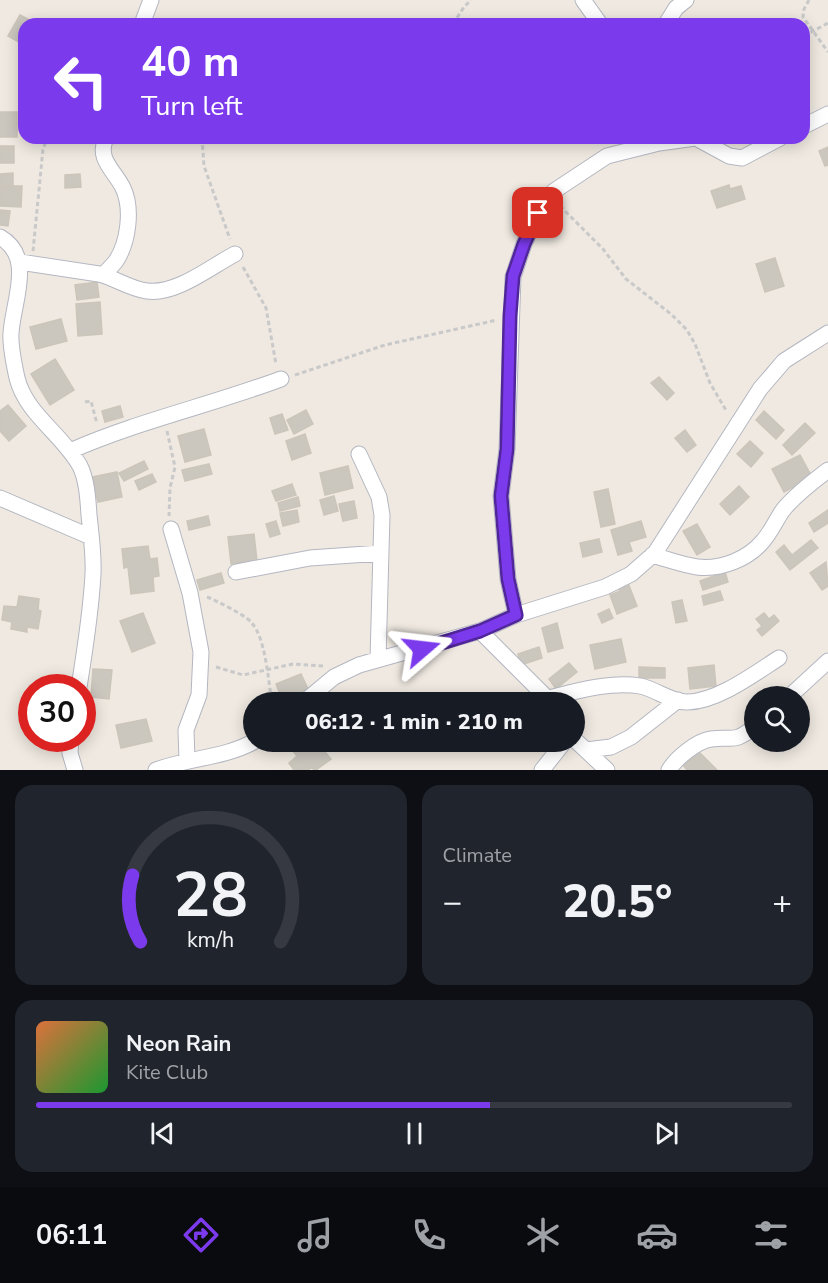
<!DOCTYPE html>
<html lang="en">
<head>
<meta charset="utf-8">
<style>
  body { margin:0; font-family:"Nunito Sans",sans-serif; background:#20242c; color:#f1f3f6; height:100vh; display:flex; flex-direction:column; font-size:22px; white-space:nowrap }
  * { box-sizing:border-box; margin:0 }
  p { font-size:20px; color:#9ea1a6 }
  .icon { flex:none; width:33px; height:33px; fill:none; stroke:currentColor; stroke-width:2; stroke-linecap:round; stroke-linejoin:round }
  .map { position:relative; height:770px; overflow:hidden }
  .drawer { display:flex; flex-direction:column; gap:15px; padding:15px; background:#0d0f14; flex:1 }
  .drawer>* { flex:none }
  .guide { position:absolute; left:18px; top:18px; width:792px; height:126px; border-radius:18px; box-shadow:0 3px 15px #0003; background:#7c3aed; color:#fff; overflow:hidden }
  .fabs { position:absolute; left:744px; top:686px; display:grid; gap:12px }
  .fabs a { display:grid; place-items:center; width:66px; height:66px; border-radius:50%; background:#171b24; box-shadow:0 3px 15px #0003; font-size:30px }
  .speed { position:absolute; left:18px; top:674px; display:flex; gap:12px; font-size:30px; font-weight:700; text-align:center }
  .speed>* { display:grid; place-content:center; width:78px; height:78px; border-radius:50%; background:#171b24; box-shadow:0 3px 15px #0003; line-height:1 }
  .speed .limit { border:9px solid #d22; background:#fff; color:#111 }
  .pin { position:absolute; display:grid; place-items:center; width:51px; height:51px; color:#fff; margin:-26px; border-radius:12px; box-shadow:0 3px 9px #0006 }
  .me { position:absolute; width:66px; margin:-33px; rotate:73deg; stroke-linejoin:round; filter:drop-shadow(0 0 4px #0008) }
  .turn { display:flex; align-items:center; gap:21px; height:126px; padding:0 24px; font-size:27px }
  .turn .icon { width:78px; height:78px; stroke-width:2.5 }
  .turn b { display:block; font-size:42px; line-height:51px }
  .big { font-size:45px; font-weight:800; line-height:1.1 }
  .drawer .tile { flex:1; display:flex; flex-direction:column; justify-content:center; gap:9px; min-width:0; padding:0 21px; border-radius:18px; background:#20242c }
  .drawer .dial { align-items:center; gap:0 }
  .dial svg { height:156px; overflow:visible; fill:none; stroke:#363941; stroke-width:7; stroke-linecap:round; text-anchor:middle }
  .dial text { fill:#f1f3f6; stroke:none }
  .song { display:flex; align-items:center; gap:18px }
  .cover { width:72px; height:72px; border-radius:9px; background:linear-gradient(135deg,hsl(20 70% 55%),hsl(130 70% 35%)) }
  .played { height:6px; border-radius:3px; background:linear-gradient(90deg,#7c3aed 60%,#363941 60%) }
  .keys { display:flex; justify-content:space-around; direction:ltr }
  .heat { display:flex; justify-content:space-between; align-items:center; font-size:33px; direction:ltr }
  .drawer .tiles { flex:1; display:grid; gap:15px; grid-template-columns:1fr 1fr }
  .tile:last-child { grid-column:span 2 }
  .trip { position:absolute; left:243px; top:692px; width:342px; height:60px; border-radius:30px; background:#171b24; box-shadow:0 3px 15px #0003; font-weight:800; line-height:60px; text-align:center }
  .menu { display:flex; height:96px; justify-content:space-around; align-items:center; background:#090b0e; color:#9ea1a6 }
  .menu .icon { width:42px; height:42px }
  .menu .on { color:#7c3aed }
  .menu b { font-size:27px; color:#f1f3f6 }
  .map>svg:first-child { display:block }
  .building { fill:#cbc7bf; stroke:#cbc5ba; stroke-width:1.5 }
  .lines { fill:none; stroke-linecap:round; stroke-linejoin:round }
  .minor-casing { stroke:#b4b7c1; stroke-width:17 }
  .path { stroke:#c9c9c9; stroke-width:3; stroke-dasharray:4.5 3; stroke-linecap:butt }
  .minor { stroke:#fff; stroke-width:15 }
  .route-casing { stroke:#51269a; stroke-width:15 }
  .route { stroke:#7c3aed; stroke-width:10 }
</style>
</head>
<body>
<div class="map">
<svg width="828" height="770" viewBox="0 0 828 770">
  <rect width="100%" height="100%" fill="#efe9e1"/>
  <path class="building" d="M20 15 37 24H24V45L8 36Z
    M0 112H17V137H0Z
    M0 146H14V163H0Z
    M828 147V165L825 166 819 151Z
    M13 173V187L0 188V174Z
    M80 174 81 187 65 188V175Z
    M729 185 730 189 741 186 745 199 717 208 711 191Z
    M0 186H22L21 207 0 206Z
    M0 210 10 211 8 226 0 225Z
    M775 258 784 286 765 292 756 264Z
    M97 282 99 297 77 300 75 285Z
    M100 302 102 334 78 336 76 304Z
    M61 319 67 341 36 349 30 327Z
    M55 359 74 390 50 405 31 374Z
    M659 377 674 393 667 400 651 383Z
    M8 405 26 426 9 441 0 431V411Z
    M120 406 123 417 105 422 102 411Z
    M306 410 313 424 294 434 287 420Z
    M764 411 784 430 776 439 756 420Z
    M282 414 288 430 275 434 270 418Z
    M805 423 815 433 792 455 783 445Z
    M204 429 211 455 185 462 178 436Z
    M685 430 696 445 687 452 675 438Z
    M305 434 311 453 292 460 286 441Z
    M750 441 763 453 751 467 737 454Z
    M800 455 812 477 784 492 772 469Z
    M144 461 148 469 124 481 119 473Z
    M209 464 212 474 185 481 182 470Z
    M348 466 353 488 325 495 320 473Z
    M117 472 122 497 98 502 92 477Z
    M152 474 156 482 139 490 135 481Z
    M292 484 296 495 276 501 272 491Z
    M739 486 749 497 730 515 720 504Z
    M608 489 615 524 601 527 594 492Z
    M334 496 338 511 324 515 320 500Z
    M298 497 300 506 280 511 278 503Z
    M354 501 357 518 343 521 339 504Z
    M297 510 299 522 283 526 280 513Z
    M828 510V523L814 532 809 523Z
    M208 516 210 525 189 530 187 521Z
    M276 521 280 534 270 537 266 524Z
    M641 521 646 537 629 542 632 551 618 555 611 530Z
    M697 524 710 547 697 555 683 531Z
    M254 534 257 561 231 564 228 537Z
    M599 539 602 552 583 557 580 543Z
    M811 540 818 548 790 570 776 552 784 545 792 555Z
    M148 546 150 559 157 558 159 576 153 577 154 591 131 594 128 567 124 568 122 549Z
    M826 562 828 586 822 590 810 573Z
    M725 572 728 582 703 590 700 581Z
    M221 573 224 583 200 590 197 580Z
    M628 583 637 606 617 614 610 595 620 591 618 586Z
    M720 591 723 600 704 605 702 596Z
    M19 596 39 599 38 610 41 611 38 629 27 627V632L11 629 12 622 2 620 4 606 17 607Z
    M682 600 687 621 676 623 672 602Z
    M609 609 613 618 602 623 598 614Z
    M143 613 155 643 132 652 120 621Z
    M764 613 769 619 774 615 779 621 762 636 757 630 762 626 756 619Z
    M557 623 563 648 548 652 542 628Z
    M621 639 626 662 595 669 590 645Z
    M539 647 542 658 521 665 518 654Z
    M569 663 577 672 556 689 549 679Z
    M714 665 716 686 690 689 688 668Z
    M639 667 665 668V678H639Z
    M93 669 112 670 109 699 91 697Z
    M301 674 310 693 289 702H283L276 684Z
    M146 719 152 741 121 748 116 725Z
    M297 741 301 743 313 741 315 744 317 742 331 759 316 770 311 768 308 770H294L289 763 297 756 292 750 295 748 292 745Z
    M698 751 717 770H687L683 765Z"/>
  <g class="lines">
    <defs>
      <path id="minor" d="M583 0 600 24
        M142 24 151 0
        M666 24 676 8 686 0
        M804 126 828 114
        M696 138 729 156 742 158 780 138
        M0 237C35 257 13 301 11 333 10 346 14 364 17 378 26 414 62 434 80 466 87 480 88 500 89 515 91 534 94 555 93 574 91 612 85 650 79 687
        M20 262 99 274C115 278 130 289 147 291 176 295 210 267 235 254
        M103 275C107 271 112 266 116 261 128 243 133 209 123 188 115 171 96 159 106 138
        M70 451C138 421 211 405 281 379
        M359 454 379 497 382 515 378 659
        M0 498 91 537
        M171 529 190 593 201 652 199 695 186 730 187 761
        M652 555C667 559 682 565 697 567 721 570 748 559 763 541 771 532 776 520 783 510 795 495 812 482 828 470
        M236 572 310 558 381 553
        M516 615 508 579 501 496 507 449 513 277 524 244 538 213 554 191 607 156 659 143 695 138
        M480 631 551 702
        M790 696 828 661
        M549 698C576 691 612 681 640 686 656 689 672 703 688 702 718 701 754 674 779 658
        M304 702 334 677 359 665 480 631 516 615 605 587 631 574 655 553 760 389 784 361 828 333
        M71 738 70 753 75 770
        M574 739 607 770
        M586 750 611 747 631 737 678 700
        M156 770C188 758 225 758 255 741
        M542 770 565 741
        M669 770C676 758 697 741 711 739 734 736 733 744 754 727"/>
    </defs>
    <use href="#minor" class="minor-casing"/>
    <path class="path" d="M809 0 804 9 803 17 828 52
      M453 24 464 7 471 0
      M804 36 828 23
      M202 138 204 166 230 239
      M560 206 603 249 626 279 671 314 687 330 695 344 710 383 727 412
      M33 251 43 149 46 141 49 138
      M243 267 266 308 276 364
      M295 375 385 345 497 320
      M85 402 91 401 97 424
      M167 431 175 467 170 488 169 516
      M207 597C215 600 245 615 251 622 266 638 268 681 272 702
      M216 667 243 675 293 664 323 666"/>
    <use href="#minor" class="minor"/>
  </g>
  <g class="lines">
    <defs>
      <path id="route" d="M422 649 480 631 516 615 508 579 501 496 507 449 510 316 513 276 524 244 538 213"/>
    </defs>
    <use href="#route" class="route-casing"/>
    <use href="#route" class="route"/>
  </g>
</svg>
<div class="fabs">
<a><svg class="icon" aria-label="search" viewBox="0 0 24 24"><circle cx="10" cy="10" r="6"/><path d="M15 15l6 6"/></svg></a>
</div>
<div class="speed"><div class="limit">30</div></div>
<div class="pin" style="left:538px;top:213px;background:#d93025"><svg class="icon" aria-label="arrive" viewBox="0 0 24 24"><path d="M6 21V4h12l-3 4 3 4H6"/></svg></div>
<svg class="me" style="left:422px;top:649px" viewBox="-20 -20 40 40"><path d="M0-17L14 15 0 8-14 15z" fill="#7c3aed" stroke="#fff" stroke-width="4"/></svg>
<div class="trip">06:12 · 1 min · 210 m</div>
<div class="guide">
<div class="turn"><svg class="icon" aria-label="left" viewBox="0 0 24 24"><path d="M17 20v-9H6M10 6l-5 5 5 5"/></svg><div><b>40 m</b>Turn left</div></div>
</div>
</div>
<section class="drawer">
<div class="tiles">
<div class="tile dial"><svg viewBox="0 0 100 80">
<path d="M14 69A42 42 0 1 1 86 69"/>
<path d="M14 69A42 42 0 0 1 10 35" stroke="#7c3aed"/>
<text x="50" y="56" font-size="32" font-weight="700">28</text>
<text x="50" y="72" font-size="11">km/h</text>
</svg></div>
<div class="tile"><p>Climate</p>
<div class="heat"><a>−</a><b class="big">20.5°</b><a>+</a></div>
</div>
<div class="tile">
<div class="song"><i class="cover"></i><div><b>Neon Rain</b><p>Kite Club</p></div></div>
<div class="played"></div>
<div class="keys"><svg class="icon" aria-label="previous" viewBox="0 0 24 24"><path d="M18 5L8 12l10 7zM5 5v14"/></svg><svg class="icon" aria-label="pause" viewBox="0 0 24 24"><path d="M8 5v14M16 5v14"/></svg><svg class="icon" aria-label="next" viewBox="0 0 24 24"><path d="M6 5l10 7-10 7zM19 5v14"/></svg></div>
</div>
</div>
</section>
<nav class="menu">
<b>06:11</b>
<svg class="icon on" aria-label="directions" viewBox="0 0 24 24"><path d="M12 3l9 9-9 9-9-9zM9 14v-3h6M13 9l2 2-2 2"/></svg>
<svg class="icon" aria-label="music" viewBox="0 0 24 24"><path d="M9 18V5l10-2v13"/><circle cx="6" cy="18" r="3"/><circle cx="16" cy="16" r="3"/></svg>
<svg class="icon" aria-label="phone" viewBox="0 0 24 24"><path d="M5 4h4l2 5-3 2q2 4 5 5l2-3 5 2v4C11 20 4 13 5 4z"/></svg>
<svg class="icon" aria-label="climate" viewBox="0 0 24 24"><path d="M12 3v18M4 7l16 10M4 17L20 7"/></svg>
<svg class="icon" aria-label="car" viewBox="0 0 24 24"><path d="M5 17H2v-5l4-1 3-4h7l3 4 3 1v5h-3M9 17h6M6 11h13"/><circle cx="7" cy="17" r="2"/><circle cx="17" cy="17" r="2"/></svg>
<svg class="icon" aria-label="filters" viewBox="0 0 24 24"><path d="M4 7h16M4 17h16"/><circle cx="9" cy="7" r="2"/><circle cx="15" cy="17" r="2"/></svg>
</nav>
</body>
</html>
